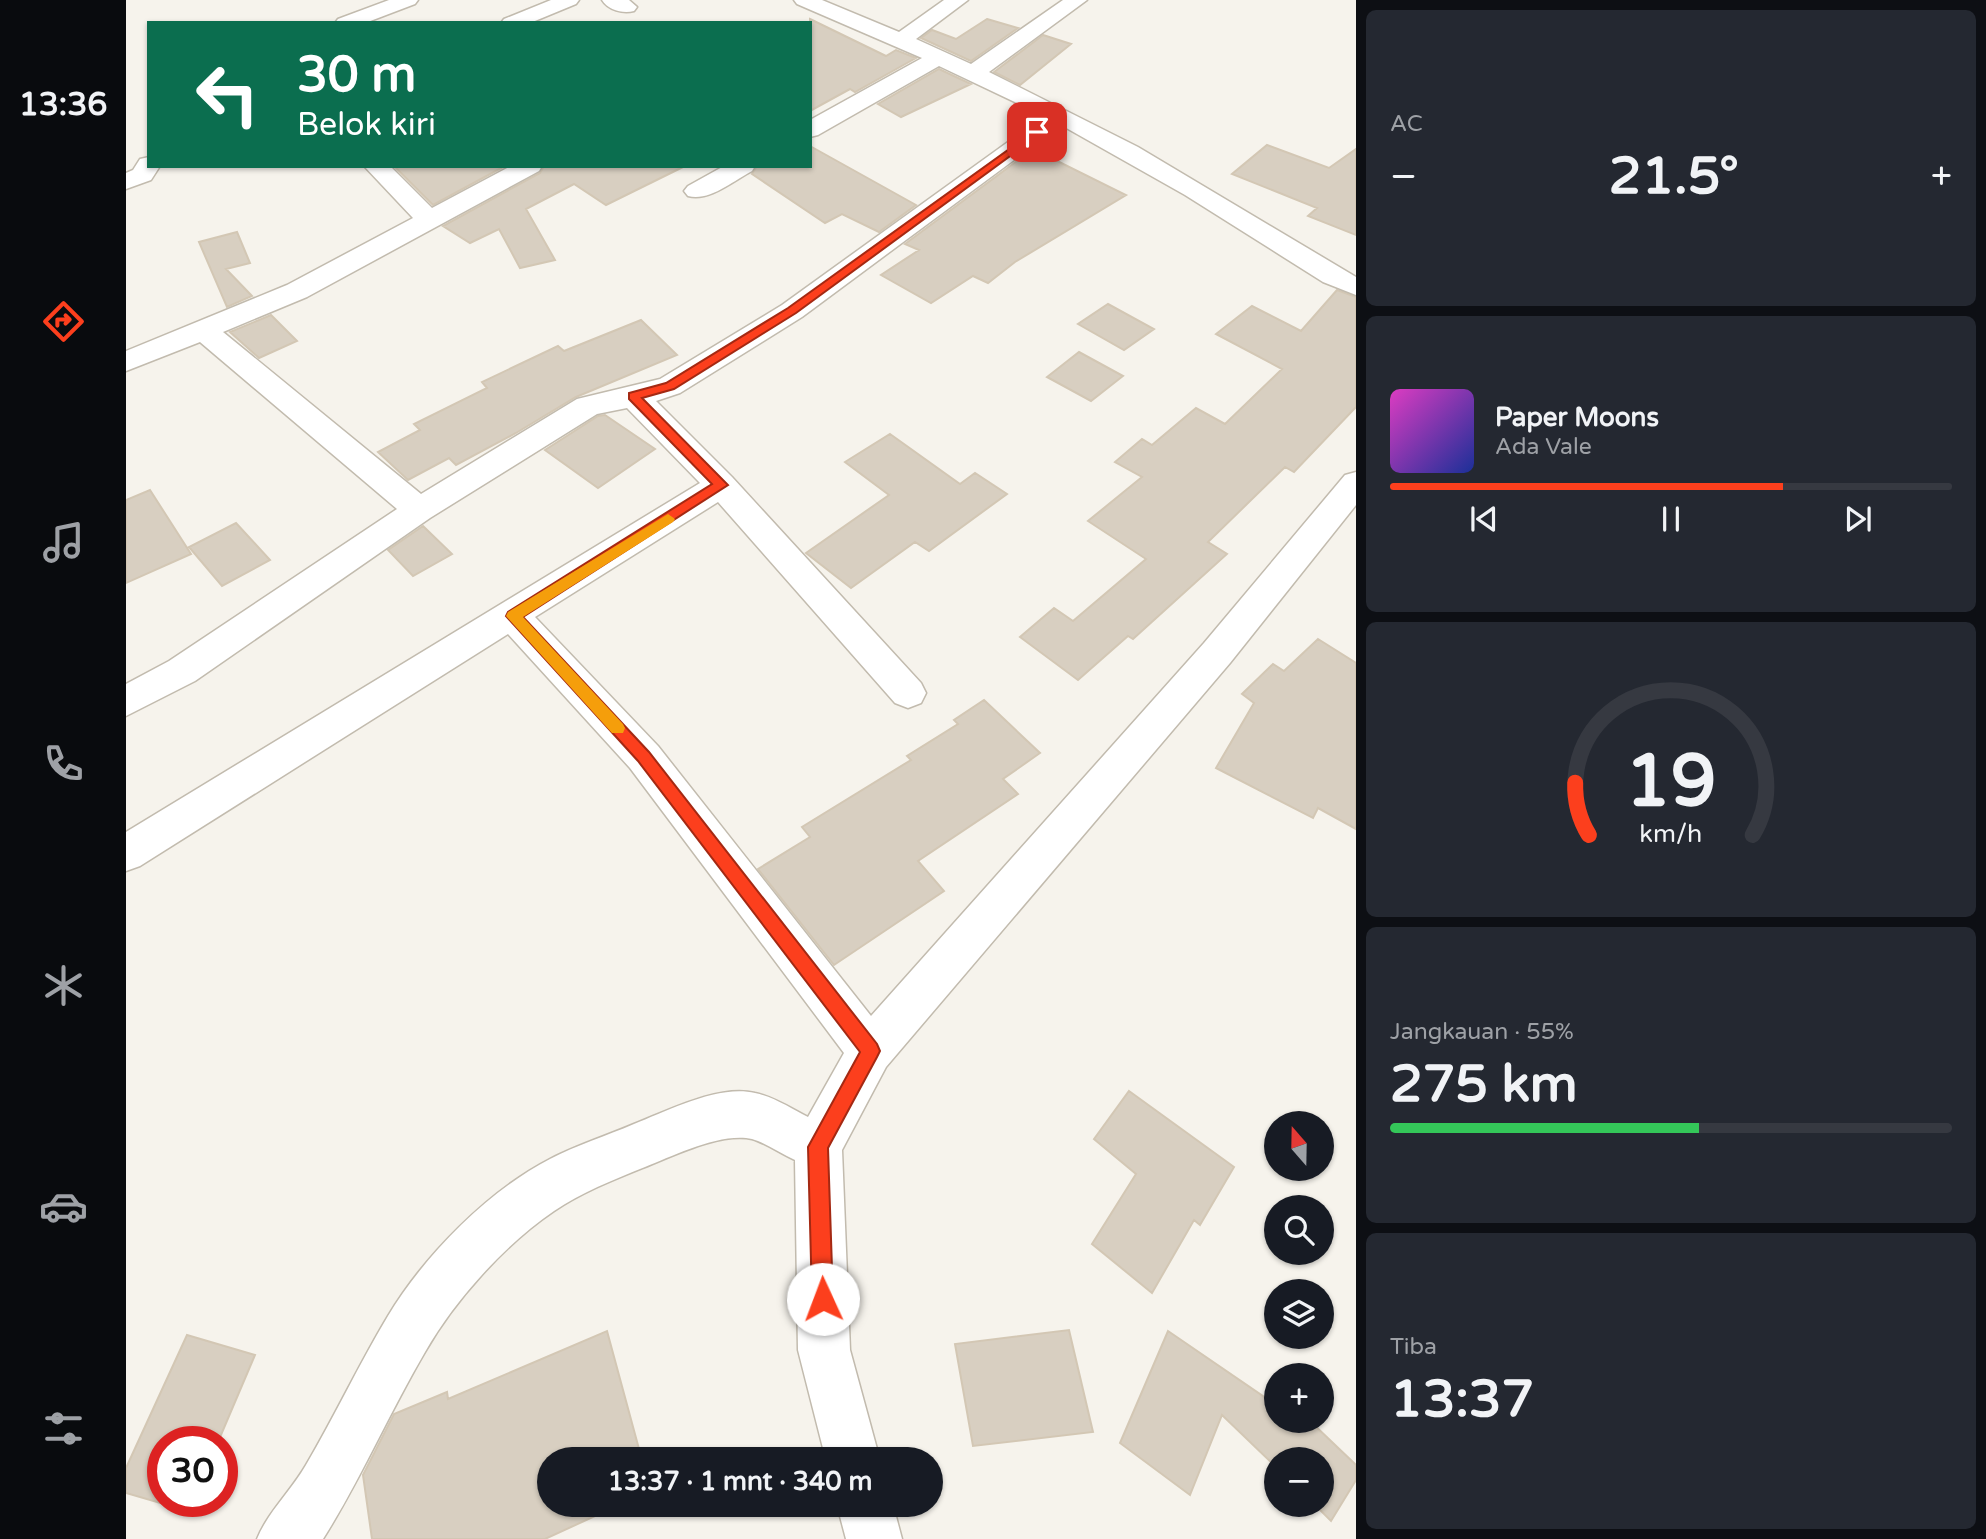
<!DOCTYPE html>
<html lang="id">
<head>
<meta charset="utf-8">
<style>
  body { margin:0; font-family:"Varela Round",sans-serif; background:#242831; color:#f1f3f6; height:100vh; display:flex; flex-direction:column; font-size:26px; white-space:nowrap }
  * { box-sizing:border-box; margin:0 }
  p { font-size:23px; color:#9ea1a6 }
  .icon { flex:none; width:38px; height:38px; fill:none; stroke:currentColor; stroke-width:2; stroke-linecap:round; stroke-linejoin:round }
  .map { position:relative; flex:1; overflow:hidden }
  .side { display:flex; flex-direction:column; gap:10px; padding:10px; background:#0d0f14; width:630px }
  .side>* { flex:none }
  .banner { position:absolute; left:21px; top:21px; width:665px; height:147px; border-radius:0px; box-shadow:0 2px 5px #0004; background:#0b6e4f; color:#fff; overflow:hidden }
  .needle { width:46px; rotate:340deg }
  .controls { position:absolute; left:1138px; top:1111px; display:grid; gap:14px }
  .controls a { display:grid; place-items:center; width:70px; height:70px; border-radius:50%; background:#171b24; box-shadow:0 2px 5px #0004; font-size:35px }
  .speed { position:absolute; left:21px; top:1426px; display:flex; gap:14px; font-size:35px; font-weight:700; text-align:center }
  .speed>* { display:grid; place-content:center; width:91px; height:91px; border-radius:50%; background:#171b24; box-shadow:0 2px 5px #0004; line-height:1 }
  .speed .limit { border:10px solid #d22; background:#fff; color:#111 }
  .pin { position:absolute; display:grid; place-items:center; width:60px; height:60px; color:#fff; margin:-30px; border-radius:14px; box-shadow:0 4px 10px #0006 }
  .me { position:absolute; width:77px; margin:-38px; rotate:358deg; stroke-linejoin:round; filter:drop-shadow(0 0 5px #0008) }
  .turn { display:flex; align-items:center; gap:24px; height:147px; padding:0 35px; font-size:32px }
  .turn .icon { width:91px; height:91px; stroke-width:2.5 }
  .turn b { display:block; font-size:49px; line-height:60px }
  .big { font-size:52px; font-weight:700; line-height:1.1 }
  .side .card { flex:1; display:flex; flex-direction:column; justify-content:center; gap:10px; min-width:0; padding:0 24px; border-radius:10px; background:#242831 }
  .side .dial { align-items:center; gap:0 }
  .dial svg { height:182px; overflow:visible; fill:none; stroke:#363941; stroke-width:7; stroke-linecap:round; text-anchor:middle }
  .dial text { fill:#f1f3f6; stroke:none }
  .song { display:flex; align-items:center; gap:21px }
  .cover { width:84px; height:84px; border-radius:10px; background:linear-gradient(135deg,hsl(310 70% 55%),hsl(230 70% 35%)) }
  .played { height:7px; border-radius:4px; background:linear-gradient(90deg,#fc3f1d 70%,#363941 70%) }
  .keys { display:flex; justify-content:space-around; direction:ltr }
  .heat { display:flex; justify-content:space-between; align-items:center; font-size:38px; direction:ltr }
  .charge { height:10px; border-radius:5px; background:linear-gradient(90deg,#34c759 55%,#363941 0) }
  .trip { position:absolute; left:411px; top:1447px; width:406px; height:70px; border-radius:35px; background:#171b24; box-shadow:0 2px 5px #0004; font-weight:700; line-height:70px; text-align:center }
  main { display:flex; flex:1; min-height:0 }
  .menu { display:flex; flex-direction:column; width:126px; justify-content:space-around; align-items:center; background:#090b0e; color:#9ea1a6 }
  .menu .icon { width:49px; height:49px }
  .menu .on { color:#fc3f1d }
  .menu b { font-size:32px; color:#f1f3f6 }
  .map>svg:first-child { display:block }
  .building { fill:#d8cfc1; stroke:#d3c7b4; stroke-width:2 }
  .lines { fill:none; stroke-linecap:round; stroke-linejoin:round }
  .minor-casing { stroke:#c2bbae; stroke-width:3 }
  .minor { fill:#fff; fill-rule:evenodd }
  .route { fill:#fc3f1d; stroke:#a42913; stroke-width:2 }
  .slow { fill:#f59e0b }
</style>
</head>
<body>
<main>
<nav class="menu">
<b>13:36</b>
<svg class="icon on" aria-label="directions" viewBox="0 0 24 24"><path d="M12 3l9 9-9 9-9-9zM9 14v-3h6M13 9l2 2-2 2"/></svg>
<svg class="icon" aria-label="music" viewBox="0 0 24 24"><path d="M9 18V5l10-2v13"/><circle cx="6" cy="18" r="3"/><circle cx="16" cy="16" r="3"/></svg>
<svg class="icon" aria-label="phone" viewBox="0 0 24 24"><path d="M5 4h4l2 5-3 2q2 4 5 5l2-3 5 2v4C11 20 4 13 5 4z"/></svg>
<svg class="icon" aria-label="climate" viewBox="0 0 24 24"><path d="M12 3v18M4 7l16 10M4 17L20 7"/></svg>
<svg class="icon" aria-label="car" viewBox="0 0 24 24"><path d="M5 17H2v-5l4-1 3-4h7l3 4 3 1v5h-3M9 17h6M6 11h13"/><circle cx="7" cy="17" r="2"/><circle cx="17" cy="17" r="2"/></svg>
<svg class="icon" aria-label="filters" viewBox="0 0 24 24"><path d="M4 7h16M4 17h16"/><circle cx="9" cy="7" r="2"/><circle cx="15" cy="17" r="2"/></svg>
</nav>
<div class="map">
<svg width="1230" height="1539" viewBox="0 0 1230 1539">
  <rect width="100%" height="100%" fill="#f6f3ec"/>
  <path class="building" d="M684 19 760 56 770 50 790 58 729 92 724 89 684 111Z
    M861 19 892 28 845 61 795 38 806 30 830 39Z
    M917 35 945 44 894 85 868 72Z
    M813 69 845 84 775 117 752 104Z
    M1141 145 1203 168 1230 149V235L1182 216 1191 208 1106 174Z
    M684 146 790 205 753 232 716 214 699 223 626 174 631 166H684Z
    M907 149 1000 195 889 262 862 283 847 276 805 303 755 275 793 250 779 244Z
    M268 166H379L307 205Z
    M418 166H559L480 205 448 184 400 209 429 260 394 268 373 229 344 243 317 226 414 173Z
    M111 232 124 263 100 269 126 296 101 307 73 242Z
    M1211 290 1230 297V407L1168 472 1159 467 1082 542 1101 554 1007 639 1002 636 952 680 894 637 928 608 947 621 1020 559 962 521 1016 477 989 462 1016 439 1026 445 1070 408 1099 424 1156 369 1090 334 1126 306 1175 331Z
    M982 304 1028 329 998 350 952 324Z
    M145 315 171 341 133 358 104 332Z
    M515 320 551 355 450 397 390 433 330 465 323 458 282 480 252 452 294 430 288 424 361 388 356 382 432 346 438 351Z
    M953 352 997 376 965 401 921 377Z
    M479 415 529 449 472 488 419 450 472 416Z
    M764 434 834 484 849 473 881 494 803 551 789 542 725 588 680 553 763 495 719 462Z
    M24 490 65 554 0 583V500Z
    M110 523 144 560 96 586 63 547Z
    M297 526 326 554 287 576 262 550Z
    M1192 639 1230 663V829L1192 808 1187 818 1090 768 1128 703 1116 694 1147 664 1158 671Z
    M858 700 914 753 877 779 892 794 792 861 818 891 708 965 632 869 684 837 676 827 785 760 781 756 832 724 828 720Z
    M1003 1091 1108 1167 1074 1225 1068 1220 1026 1293 966 1244 1010 1174 968 1139Z
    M943 1330 967 1432 847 1446 829 1344Z
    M481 1331 516 1460H424V1505H493L419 1539H246L237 1475 268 1414 321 1392 322 1399Z
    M1042 1331 1150 1405V1421H1184L1230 1465V1480L1205 1521 1189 1505H1195V1460H1150V1467L1096 1415 1064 1495 994 1443Z
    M61 1335 129 1355 92 1442H37V1502H67L62 1511 0 1493V1468Z"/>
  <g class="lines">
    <defs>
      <path id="minor" d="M263 0H292L289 4 239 23H209L212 19Z
        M425 0H453L450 4 404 23H375L378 19Z
        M476 0H503L511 7 508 11C497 14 482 10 476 0Z
        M668 0H696L773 32 818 0H842L790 39 845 64 937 0H961L863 72 1012 147 1230 277V295L1197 282 1059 195 935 125 676 317 554 393 530 401 606 477 795 683 800 693 795 703 782 708 769 703 592 502 409 617 532 746 745 1016 1078 643 1219 475 1230 472V505L1104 663 760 1067 716 1150 724 1350 754 1460H700L672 1350 669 1160C655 1154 640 1143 626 1139 595 1132 547 1156 519 1167 487 1180 456 1192 428 1211 379 1244 328 1301 299 1352 263 1413 235 1479 197 1539H131C142 1512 165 1491 180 1465 209 1416 233 1364 262 1316 298 1256 362 1191 424 1159 451 1145 480 1136 508 1124 541 1111 593 1084 629 1093 648 1097 666 1109 682 1117L718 1053 504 768 382 634 14 866 0 871V832L574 483 501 408 471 414 304 518 69 681 0 716V684L43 661 271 509 74 342 0 371V351L161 285 287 218 238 166H264L306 208 385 166H416L413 171 181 297 97 332 295 494 451 399 534 379 656 305 918 116 813 66 692 135 684 137V120L796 58 671 4Z
        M23 157V166H34L25 180 0 189V173L7 170 14 159Z
        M598 166H629L626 171C607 181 583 202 562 196L558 191 562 186Z
        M711 1505H767L776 1539H720Z"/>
    </defs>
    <use href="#minor" class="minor-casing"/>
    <use href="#minor" class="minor"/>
  </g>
  <path class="route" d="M911 129 914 130V134L670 313 548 389 516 398 602 485 397 617 523 752 751 1044 754 1051 751 1057 702 1148 707 1299 704 1306 697 1310 689 1306 686 1299 682 1147 734 1052 512 761 380 616 382 612 586 484 503 399V393L540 383 662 308Z"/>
  <path class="slow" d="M542 514 549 519 547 522 397 617 497 724 499 728 497 733H486L380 616 382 612Z"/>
</svg>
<div class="controls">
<a><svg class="needle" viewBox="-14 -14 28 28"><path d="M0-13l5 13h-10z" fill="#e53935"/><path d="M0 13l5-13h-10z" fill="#9ea1a6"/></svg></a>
<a><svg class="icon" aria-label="search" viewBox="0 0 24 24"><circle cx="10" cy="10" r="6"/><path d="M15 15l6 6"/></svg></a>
<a><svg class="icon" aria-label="layers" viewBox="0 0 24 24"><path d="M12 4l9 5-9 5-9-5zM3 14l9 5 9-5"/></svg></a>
<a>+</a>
<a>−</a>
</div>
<div class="speed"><div class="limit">30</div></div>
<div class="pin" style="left:911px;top:132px;background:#d93025"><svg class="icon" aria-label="arrive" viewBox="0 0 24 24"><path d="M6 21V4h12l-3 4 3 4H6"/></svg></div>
<svg class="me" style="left:697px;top:1299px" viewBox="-20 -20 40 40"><circle r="19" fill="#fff"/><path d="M0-13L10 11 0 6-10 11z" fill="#fc3f1d"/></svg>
<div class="trip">13:37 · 1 mnt · 340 m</div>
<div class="banner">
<div class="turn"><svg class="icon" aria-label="left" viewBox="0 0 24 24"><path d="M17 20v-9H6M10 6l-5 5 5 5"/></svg><div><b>30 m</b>Belok kiri</div></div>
</div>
</div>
<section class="side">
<div class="card"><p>AC</p>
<div class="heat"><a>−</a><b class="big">21.5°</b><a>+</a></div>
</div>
<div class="card">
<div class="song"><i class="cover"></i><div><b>Paper Moons</b><p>Ada Vale</p></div></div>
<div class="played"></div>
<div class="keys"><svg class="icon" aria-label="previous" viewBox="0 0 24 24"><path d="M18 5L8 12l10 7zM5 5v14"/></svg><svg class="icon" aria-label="pause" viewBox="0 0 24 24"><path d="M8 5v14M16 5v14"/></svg><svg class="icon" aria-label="next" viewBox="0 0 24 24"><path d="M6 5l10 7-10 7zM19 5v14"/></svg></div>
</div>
<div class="card dial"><svg viewBox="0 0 100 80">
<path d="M14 69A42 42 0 1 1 86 69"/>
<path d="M14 69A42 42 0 0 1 8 46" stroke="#fc3f1d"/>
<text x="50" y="56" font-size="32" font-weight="700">19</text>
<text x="50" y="72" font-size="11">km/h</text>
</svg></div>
<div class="card"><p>Jangkauan · 55%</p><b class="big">275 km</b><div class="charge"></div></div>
<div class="card"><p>Tiba</p><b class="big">13:37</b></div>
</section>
</main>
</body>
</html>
